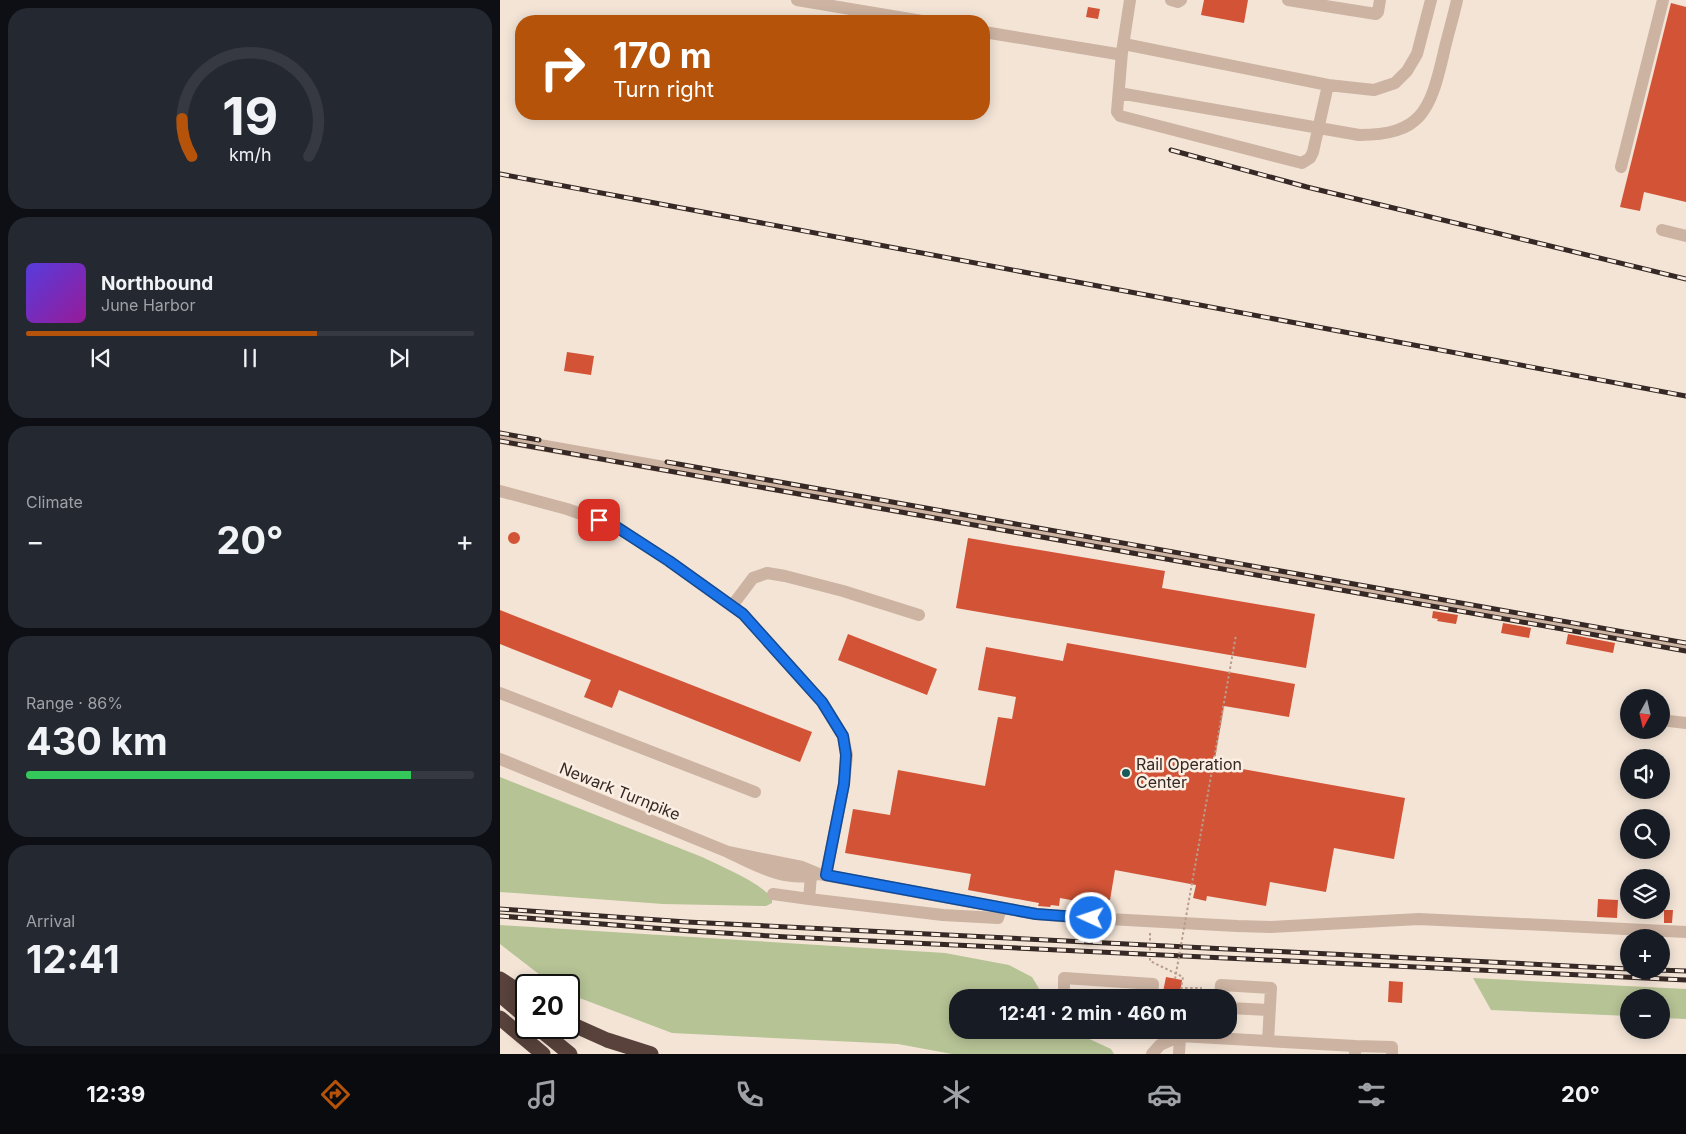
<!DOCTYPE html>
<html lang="en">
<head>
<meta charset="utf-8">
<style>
  body { margin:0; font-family:Inter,sans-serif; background:#242831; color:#f1f3f6; height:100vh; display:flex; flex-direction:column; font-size:19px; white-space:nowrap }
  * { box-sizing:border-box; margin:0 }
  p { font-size:16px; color:#9ea1a6 }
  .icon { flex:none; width:28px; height:28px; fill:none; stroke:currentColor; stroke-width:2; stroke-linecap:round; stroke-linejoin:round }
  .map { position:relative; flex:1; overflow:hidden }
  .side { display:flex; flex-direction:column; gap:8px; padding:8px; background:#0d0f14; width:500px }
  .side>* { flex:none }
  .hud { position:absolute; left:15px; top:15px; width:475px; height:105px; border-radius:20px; box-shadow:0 2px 12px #0003; background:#b45309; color:#fff; overflow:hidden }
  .needle { width:32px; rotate:188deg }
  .buttons { position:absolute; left:1120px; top:689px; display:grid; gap:10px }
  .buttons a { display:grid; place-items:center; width:50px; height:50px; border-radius:50%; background:#171b24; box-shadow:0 2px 12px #0003; font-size:25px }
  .speed { position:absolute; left:15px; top:974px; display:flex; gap:10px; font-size:25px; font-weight:700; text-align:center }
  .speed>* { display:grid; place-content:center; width:65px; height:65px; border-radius:50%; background:#171b24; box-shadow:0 2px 12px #0003; line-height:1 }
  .speed .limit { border:2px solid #111; border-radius:8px; background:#fff; color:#111 }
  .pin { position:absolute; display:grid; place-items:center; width:42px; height:42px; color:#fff; margin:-21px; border-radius:10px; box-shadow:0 2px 8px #0006 }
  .me { position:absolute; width:55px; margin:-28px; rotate:273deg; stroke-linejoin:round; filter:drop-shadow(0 0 4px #0008) }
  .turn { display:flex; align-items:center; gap:18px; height:105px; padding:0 15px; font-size:22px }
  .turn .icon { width:65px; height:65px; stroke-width:2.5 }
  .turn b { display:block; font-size:35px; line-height:42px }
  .big { font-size:38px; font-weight:700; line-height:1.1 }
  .side .tile { flex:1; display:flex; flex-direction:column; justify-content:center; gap:8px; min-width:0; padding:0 18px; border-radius:20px; background:#242831 }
  .side .dial { align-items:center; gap:0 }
  .dial svg { height:130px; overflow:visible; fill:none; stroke:#363941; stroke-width:7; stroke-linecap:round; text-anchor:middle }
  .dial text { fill:#f1f3f6; stroke:none }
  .song { display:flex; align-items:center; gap:15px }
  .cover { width:60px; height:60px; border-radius:8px; background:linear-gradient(135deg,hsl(250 70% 55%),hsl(300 70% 35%)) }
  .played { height:5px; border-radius:2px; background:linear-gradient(90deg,#b45309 65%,#363941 65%) }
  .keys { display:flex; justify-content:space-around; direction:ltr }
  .heat { display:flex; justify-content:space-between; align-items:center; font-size:28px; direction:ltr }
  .charge { height:8px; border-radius:4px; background:linear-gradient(90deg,#34c759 86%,#363941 0) }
  .trip { position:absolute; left:449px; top:989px; width:288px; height:50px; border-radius:20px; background:#171b24; box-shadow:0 2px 12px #0003; font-weight:700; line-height:50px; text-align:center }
  .dock { display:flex; height:80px; justify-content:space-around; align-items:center; background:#090b0e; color:#9ea1a6 }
  .dock .icon { width:35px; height:35px }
  .dock .current { color:#b45309 }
  .dock b { font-size:22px; color:#f1f3f6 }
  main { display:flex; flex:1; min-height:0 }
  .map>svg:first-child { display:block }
  .green { fill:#b6c395 }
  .building { fill:#d25336 }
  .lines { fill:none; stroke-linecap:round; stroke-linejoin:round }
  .path { stroke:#b89c8c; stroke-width:2; stroke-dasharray:2.5 2.5; stroke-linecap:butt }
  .minor { stroke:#ccb3a2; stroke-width:12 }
  .highway { stroke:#58423b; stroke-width:15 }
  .rail-casing { stroke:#362925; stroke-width:5 }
  .rail { stroke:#fbeee3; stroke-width:3; stroke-dasharray:9; stroke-linecap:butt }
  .path-bridge { stroke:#b89c8c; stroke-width:2; stroke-dasharray:2.5 2.5; stroke-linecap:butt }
  .route-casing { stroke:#114b97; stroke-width:12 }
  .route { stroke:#1a73e8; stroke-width:9 }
  .poi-dot { fill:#175a5b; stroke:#fbeee3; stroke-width:2 }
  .labels { text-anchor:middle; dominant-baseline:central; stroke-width:5; stroke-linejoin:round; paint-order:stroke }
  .poi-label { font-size:16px; fill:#362925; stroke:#fbeee3; text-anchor:start }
  .street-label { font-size:16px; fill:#362925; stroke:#fbeee3 }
</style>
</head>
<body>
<main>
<section class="side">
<div class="tile dial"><svg viewBox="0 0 100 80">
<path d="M14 69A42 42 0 1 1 86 69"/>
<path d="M14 69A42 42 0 0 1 8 46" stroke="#b45309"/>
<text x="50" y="56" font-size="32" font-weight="700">19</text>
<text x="50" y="72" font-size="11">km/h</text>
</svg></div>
<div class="tile">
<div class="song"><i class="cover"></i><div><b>Northbound</b><p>June Harbor</p></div></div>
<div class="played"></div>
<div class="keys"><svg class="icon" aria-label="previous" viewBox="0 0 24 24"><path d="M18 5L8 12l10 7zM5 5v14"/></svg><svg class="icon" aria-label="pause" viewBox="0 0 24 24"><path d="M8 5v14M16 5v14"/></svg><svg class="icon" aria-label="next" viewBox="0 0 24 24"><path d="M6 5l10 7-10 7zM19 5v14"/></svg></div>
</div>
<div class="tile"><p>Climate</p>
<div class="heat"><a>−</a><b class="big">20°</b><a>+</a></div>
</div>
<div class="tile"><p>Range · 86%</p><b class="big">430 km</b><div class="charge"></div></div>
<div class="tile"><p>Arrival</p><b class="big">12:41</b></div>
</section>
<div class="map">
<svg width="1186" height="1054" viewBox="0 0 1186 1054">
  <rect width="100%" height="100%" fill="#f3e4d6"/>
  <path class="green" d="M0 777 202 857C222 867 258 881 272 898V903L266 906 163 904 0 892Z
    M0 925 445 953 509 965 532 977 544 997 458 998V1030H570L611 1049 614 1054H452L398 1044 172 1033 69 994V985H53L0 944Z
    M973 978 1186 989V1019L1161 1018V998H1129V1016L991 1010Z"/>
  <path class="building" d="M704 0H748L744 23 701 15Z
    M1171 3 1186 7V202L1144 192 1140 211 1120 207Z
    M588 7 600 9 598 19 586 17Z
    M67 352 94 356 91 375 64 371Z
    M8 538a6 6 0 1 1 12 0a6 6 0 1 1-12 0Z
    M468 538 665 571 662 588 815 614 806 668 456 608Z
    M0 610 312 732 300 762 119 690 112 708 84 697 91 680 0 644Z
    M933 611 958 615 956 624 937 621 938 619 932 618Z
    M1003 623 1031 628 1029 638 1001 633Z
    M348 634 437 669 427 695 338 660Z
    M1068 634 1115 643 1113 653 1066 644Z
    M567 643 795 684 789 717 724 706 714 764 905 798 894 859 834 848 826 892 770 882 766 906 707 896 706 901 693 898 696 885 615 870 610 900H606L605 904 587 901V903L560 898 559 906 551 905 550 907 538 906 539 903 468 890 471 874 345 853 353 809 390 815 398 770 485 786 498 717 512 719 516 697 478 690 486 647 563 661Z
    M1098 899 1118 900 1117 918 1097 917Z
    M1164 910H1173L1172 923H1164Z
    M666 977 682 980 680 995 663 992Z
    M889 981 903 982 902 1003 888 1002Z"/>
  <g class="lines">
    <path class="path" d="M650 933V961L683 977 681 988H701L700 998"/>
    <path class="minor" d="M297 0 422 21
      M671 0 678 2 681 0
      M788 0 876 14 878 12 880 0
      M484 32 617 54 622 52 630 0
      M624 44 828 85 874 90 895 83 907 71 917 54 931 0
      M622 52 617 112 620 116 802 163 810 158 813 152 828 85
      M619 93 859 135C921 135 930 111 943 56 947 37 953 19 957 0
      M1121 167 1163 0
      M1162 230 1186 236
      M0 438 1186 647
      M0 491 67 509 115 526 169 561 243 614 322 702 343 736 347 755 344 784 326 875
      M232 606 253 578 267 573 285 576 343 591 419 615
      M0 693 255 792
      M1161 720 1186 723
      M0 759 228 852C257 866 286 883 319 874L302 867 228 852
      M319 874 536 914 572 917 737 926 771 927 919 919 1186 932
      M311 876 309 899 443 915 498 918 501 908
      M273 894 309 899
      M564 998V978L653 984 652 998
      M720 998 721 985 771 988 768 1041
      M728 1008 769 1010
      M676 1031 680 1036 679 1054
      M652 1054 660 1045 680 1036 855 1046
      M855 1054V1046L892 1047V1054"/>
    <path class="highway" d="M0 979 26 996
      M0 995 26 1017
      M0 1018 43 1054
      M69 1023 107 1040 151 1054
      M38 1028 70 1054"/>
    <defs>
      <path id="rail" d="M671 150 807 187 1186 279
        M0 174 1186 396
        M0 433 39 440
        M0 441 1186 651
        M167 462 1186 643
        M0 909 187 922 1129 969
        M0 916 191 931 287 937 1186 980
        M1157 970 1186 971"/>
    </defs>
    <use href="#rail" class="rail-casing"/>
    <use href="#rail" class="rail"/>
    <path class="path-bridge" d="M675 979 736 635"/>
  </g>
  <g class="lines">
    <defs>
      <path id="route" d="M99 520 115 526 169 561 243 614 322 702 343 736 346 755 344 784 326 875 536 914 591 918"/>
    </defs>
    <use href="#route" class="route-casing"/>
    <use href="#route" class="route"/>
  </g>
  <circle class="poi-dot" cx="626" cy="773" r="5"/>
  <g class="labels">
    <g class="poi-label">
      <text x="636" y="764">Rail Operation<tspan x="636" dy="18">Center</tspan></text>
    </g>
    <g class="street-label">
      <text transform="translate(120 791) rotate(22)">Newark Turnpike</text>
    </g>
  </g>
</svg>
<div class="buttons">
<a><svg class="needle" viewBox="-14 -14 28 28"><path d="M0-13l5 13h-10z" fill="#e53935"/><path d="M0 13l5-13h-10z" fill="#9ea1a6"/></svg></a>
<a><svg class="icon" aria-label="sound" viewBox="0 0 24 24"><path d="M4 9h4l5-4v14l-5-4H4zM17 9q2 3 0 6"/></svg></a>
<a><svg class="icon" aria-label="search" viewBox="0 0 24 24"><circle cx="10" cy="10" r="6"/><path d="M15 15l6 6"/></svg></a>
<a><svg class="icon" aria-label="layers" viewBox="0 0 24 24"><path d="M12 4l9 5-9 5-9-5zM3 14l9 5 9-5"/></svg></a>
<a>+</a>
<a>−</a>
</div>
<div class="speed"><div class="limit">20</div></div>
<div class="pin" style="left:99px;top:520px;background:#d93025"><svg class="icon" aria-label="arrive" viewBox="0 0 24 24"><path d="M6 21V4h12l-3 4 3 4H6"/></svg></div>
<svg class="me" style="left:591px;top:918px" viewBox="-20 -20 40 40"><circle r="17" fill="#1a73e8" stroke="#fff" stroke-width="3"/><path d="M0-11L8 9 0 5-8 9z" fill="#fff"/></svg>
<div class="trip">12:41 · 2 min · 460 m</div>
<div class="hud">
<div class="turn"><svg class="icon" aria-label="right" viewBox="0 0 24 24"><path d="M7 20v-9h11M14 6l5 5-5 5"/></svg><div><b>170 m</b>Turn right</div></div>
</div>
</div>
</main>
<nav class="dock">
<b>12:39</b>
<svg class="icon current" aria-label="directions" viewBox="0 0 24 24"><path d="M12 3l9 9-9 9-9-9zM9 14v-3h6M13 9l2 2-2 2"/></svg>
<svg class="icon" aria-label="music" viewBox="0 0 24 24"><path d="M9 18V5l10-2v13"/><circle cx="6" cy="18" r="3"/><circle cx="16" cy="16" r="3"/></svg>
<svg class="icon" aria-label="phone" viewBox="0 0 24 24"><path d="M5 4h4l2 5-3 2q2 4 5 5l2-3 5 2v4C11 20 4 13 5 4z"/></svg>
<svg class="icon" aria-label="climate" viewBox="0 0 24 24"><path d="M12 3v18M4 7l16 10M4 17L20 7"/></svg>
<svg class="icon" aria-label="car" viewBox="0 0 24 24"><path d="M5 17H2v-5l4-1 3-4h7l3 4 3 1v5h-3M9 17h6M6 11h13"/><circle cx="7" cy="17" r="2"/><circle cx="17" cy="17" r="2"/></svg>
<svg class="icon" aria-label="filters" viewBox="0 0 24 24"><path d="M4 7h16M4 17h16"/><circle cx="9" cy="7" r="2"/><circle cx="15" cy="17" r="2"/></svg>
<b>20°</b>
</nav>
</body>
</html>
